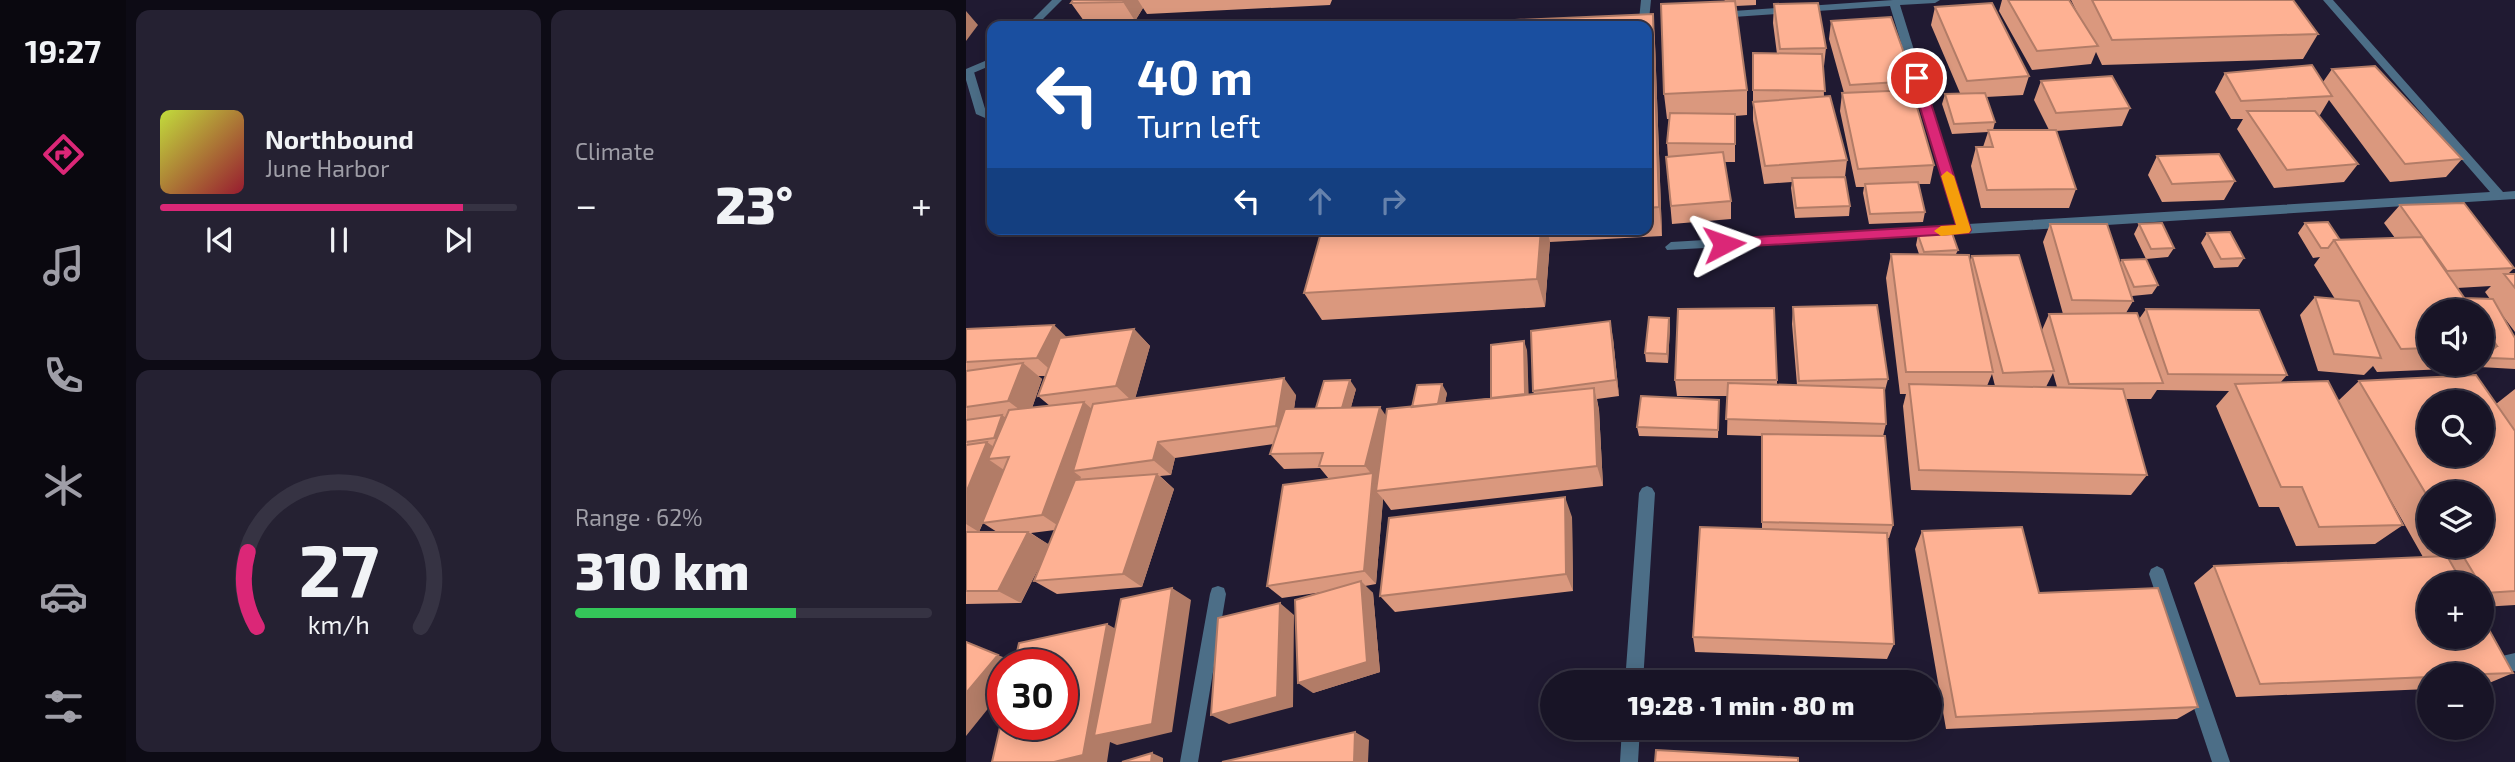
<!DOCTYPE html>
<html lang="en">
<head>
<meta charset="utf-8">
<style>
  body { margin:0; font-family:"Exo 2",sans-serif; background:#252132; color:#f1f3f6; height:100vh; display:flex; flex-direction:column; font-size:26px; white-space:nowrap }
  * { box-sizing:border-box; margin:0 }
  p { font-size:23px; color:#9f9ea7 }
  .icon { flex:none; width:38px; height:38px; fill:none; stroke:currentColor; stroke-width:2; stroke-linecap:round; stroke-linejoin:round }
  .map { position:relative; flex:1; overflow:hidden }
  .drawer { display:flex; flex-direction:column; gap:10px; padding:10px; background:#0d0b15; width:840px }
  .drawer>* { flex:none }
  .top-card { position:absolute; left:21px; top:21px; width:665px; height:214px; border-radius:14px; box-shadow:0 4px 18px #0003,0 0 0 2px #363343; background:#1a4fa0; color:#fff; overflow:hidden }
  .controls { position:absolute; left:1451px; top:299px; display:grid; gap:14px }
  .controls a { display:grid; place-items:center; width:77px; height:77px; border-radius:50%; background:#181426; box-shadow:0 4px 18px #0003,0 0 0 2px #363343; font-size:35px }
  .speed { position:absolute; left:21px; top:649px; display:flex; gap:14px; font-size:35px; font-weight:700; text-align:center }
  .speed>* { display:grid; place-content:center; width:91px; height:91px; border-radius:50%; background:#181426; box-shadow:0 4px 18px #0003,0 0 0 2px #363343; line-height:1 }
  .speed .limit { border:10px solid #d22; background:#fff; color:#111 }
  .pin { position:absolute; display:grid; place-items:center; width:60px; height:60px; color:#fff; margin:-30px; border:4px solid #fff; border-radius:50%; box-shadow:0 2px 7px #0007 }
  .me { position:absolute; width:77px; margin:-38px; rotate:86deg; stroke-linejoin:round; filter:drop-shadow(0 0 5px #0008) }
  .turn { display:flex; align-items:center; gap:24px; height:147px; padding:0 35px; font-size:32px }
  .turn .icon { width:91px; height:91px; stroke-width:2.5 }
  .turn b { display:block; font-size:49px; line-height:60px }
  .lanes { display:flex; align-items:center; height:66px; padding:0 35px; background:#0003; justify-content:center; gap:35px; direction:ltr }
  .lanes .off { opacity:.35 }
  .big { font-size:52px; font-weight:800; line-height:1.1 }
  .drawer .widget { flex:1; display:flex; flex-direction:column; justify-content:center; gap:10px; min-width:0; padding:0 24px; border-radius:14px; background:#252132 }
  .drawer .dial { align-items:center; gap:0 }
  .dial svg { height:182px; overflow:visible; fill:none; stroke:#363343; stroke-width:7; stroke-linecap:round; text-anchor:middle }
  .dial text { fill:#f1f3f6; stroke:none }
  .song { display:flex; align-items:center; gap:21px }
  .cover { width:84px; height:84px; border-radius:10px; background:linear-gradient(135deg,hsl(70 70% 55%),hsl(350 70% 35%)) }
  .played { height:7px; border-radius:4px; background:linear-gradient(90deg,#db2777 85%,#363343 85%) }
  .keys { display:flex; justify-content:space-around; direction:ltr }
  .heat { display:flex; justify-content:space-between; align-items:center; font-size:38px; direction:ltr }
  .charge { height:10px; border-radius:5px; background:linear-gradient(90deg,#34c759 62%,#363343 0) }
  .drawer .tiles { flex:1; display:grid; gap:10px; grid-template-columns:repeat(2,1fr) }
  .trip { position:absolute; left:574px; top:670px; width:402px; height:70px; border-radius:35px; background:#181426; box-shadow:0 4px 18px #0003,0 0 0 2px #363343; font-weight:800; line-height:70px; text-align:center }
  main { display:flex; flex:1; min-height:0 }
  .tabs { display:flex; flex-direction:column; width:126px; justify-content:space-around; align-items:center; background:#0a080f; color:#9f9ea7 }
  .tabs .icon { width:49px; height:49px }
  .tabs .current { color:#db2777 }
  .tabs b { font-size:32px; color:#f1f3f6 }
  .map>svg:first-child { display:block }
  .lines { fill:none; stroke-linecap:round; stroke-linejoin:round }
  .lane { fill:#4c6e87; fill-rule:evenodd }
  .street { fill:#4c6e87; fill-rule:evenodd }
  .wall { fill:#da987e; fill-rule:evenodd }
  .shaded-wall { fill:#b27c67 }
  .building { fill:#feb193; stroke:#b27c67; stroke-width:2; fill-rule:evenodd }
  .route { fill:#db2777; stroke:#8e194d; stroke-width:2 }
  .slow { fill:#f59e0b }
</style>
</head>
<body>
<main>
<nav class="tabs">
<b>19:27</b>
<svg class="icon current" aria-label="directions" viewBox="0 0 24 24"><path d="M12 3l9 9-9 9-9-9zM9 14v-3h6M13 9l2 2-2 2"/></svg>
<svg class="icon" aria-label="music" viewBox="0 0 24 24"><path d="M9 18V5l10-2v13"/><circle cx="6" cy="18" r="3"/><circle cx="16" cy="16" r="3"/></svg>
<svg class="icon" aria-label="phone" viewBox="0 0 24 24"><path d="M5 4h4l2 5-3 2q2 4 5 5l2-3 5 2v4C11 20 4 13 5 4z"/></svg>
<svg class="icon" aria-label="climate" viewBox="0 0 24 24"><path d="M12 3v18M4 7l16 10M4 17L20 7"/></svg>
<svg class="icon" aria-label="car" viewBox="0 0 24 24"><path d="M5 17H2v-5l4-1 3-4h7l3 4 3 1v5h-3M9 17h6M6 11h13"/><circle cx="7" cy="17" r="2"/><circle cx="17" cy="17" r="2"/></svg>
<svg class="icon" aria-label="filters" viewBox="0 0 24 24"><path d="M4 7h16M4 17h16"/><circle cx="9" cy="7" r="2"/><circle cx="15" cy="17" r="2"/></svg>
</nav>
<section class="drawer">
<div class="tiles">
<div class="widget">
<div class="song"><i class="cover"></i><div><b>Northbound</b><p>June Harbor</p></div></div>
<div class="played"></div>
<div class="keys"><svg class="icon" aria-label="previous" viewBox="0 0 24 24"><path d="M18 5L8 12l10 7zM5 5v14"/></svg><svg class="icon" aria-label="pause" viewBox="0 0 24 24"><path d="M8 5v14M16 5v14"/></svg><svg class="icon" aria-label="next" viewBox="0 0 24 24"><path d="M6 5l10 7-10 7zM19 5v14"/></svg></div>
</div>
<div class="widget"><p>Climate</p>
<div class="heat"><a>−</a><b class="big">23°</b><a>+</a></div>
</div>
<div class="widget dial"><svg viewBox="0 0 100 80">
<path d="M14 69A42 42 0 1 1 86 69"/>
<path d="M14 69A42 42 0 0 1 10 36" stroke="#db2777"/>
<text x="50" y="56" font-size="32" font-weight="700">27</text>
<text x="50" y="72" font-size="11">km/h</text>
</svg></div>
<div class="widget"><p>Range · 62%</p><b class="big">310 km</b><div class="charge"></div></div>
</div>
</section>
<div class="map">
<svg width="1549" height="762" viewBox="0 0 1549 762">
  <rect width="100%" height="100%" fill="#201a32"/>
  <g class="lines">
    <path class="lane" d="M3 69 8 72 20 112 26 114V121L10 114 0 80V70Z"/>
    <path class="street" d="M86 0H96L70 26H60Z
      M675 0H685L683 20 678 23 673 20Z
      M927 0H974L969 3 934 5 1002 224 1524 192 1357 0H1367L1537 192 1549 191V199L998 234 701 250 699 247 705 242 990 225 924 6 753 18 748 15 753 12Z
      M26 58V65L0 76V69Z
      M681 486 686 488 689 493 677 682H659L673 493 676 488Z
      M1191 566 1197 569 1199 574 1264 762H1246L1183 574 1185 569Z
      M252 586 258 588 260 594 232 762H214L244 594 246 588Z
      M1549 653V671L1538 672 1532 669 1529 663 1532 657Z
      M656 728H674L672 762H654Z"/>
  </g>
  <path class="wall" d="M107 0H366L364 5 181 14 177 8 169 21H118L105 3Z
    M759 0H790V5L770 6 781 90V115L769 116V162H759L765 201V219L706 224 700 157H702L701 143 703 119H701L698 94Z
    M1036 0H1103L1111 12 1105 0H1327L1352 34 1337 59 1136 65 1130 52 1125 64 1066 70 1033 11Z
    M808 4 860 48 858 66H857L858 97 881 160 879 177 884 206 883 216 829 218 825 188 826 182 798 184 787 120V53L811 54 807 23Z
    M969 7 1063 76 1057 95 1020 97 1029 122 1027 130H1083L1068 100 1075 81 1164 108 1156 126 1090 131 1110 189 1103 208H1015L1005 166 1010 147H1017L1022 132 986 134 976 104 979 94 994 93 965 25Z
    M687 14 689 43 696 236 584 242 579 307 356 320 338 293 356 229H681V26Z
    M865 21 948 81 946 90 968 165 964 184H953L959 212 957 222 903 224 897 193 898 187H890L874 111 876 93H878L863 39Z
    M1366 69 1496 159 1480 177 1424 182 1363 100 1354 115H1352L1392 164 1378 182 1308 188 1271 129 1277 119H1265L1249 92 1259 73 1357 82Z
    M1191 156 1269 181 1258 200 1196 202 1182 175Z
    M1434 205 1548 268 1542 274H1549V332L1534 312 1549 338V369L1514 367 1513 364H1516V312H1463V364H1509L1504 368 1411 372 1407 366 1398 375 1352 371 1334 315 1349 297 1369 299 1348 265 1354 257 1347 258 1332 233 1339 223 1374 240 1429 238 1418 223ZM1525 286 1519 292 1524 299 1498 298 1491 288Z
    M1084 224 1154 263 1156 260 1192 285 1186 294 1166 296 1167 301 1160 313 1173 319 1180 309 1321 375 1314 383 1372 401 1393 381 1530 404 1549 389V605L1516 607V584H1463L1547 673 1516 686V676H1463V689L1270 697 1228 583 1248 566 1457 557 1410 474 1437 525 1409 544 1330 546 1313 507H1293L1250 406 1263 391 1191 390 1185 399H1160L1181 475 1165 495 945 490 937 406 940 394H934L920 278 925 254H953L950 245 952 235 992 250 990 254 1004 262 1006 256 1076 330 1083 314H1097L1077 242ZM1087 373 1091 387H1080ZM1026 374 1029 386H1021ZM1463 494 1516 546H1463Z
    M1173 224 1208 248 1202 257 1180 259 1168 234Z
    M1241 233 1278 258 1272 267 1248 268 1235 243Z
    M827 307 922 379 918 394 920 424 917 436 927 525 923 538H921L928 644 921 659 729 652 727 637 796 529V436L761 435 762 396H711L709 380H811V384L831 385 826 324Z
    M703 318 704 327 702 363 680 362 679 353Z
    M0 329 101 337 168 329 184 346 169 398 330 395 328 409 350 408 390 389 385 407 420 416 481 393 479 403 525 398 561 350 562 395 568 394 567 391 647 338 653 396 631 399 633 410 637 486 425 510 417 499 410 584 399 586 407 593 414 672 347 693 357 592 316 598 301 586 363 479 354 468 318 469 304 454 307 444 209 458 205 475 194 476 208 489 176 587 91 594 68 581 78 557 55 603 0 604ZM72 376H80L72 396 84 406 66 408 76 379ZM17 523 31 532H13ZM89 530 83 545 65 533Z
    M753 400 752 438 673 436 671 427Z
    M606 517 607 591 429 612 414 596Z
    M956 531 1232 707 1211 719 980 729 949 549Z"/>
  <path class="shaded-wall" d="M159 0H172L177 8 169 21 157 2Z
    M0 11 12 25 0 41Z
    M687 14 689 43 696 236 693 207Z
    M575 229H581L584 242 579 307 571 279Z
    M703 318 704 327 702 363 701 354Z
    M644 321 647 338 653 396 650 380Z
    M88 325 106 342 90 375 71 358Z
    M168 329 184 346 168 403 150 386Z
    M558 341 561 350 563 403 559 394Z
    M57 363 76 379 63 417 42 401Z
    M318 378 330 395 323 442 310 426Z
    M384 380 390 389 382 418 376 409Z
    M476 384 481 393 475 422 470 414Z
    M628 388 633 410 637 486 631 466Z
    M118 402 136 418 107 471 115 477 97 529 76 515Z
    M414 407 425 423 411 478 418 487 410 491 417 499 410 584 398 571 407 476 399 466Z
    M36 415 47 423 39 446 28 438Z
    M21 442 42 457 22 459 38 470 13 532 0 524V493Z
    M192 442 209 458 205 475 187 460Z
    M191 474 208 489 176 587 157 574Z
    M599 497 606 517 607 591 600 574Z
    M62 532 84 545 55 603 32 591Z
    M395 581 407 593 414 672 347 693 332 683Z
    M206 588 225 600 206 732 151 745 144 742 141 762H88L141 624 161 635Z
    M314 603 328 615 327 707 263 724 245 715Z
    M32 655 56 665H37V690L0 736V693Z
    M389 732 403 740 402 762H388Z
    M186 753 197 758V762H185Z"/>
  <path class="building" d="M107 0H159L157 2 105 3Z
    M1042 0H1103L1132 46 1071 51Z
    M1126 0H1327L1352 34 1146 40Z
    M769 1 781 90 698 94 695 4Z
    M852 3 860 48 814 49 808 4Z
    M1026 3 1063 76 1001 81 969 7Z
    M687 14 693 207 681 208V26H414Z
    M925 17 948 81 884 85 865 21Z
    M787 53 856 54 859 91 787 90Z
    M1346 65 1366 96 1275 101 1259 73Z
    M1409 66 1496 159 1439 164 1366 69Z
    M1146 76 1164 108 1090 113 1075 81Z
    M946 90 968 165 892 169 876 93Z
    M1019 93 1029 122 988 124 979 94Z
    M864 96 881 160 799 166 787 102Z
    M1281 111H1349L1392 164 1321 170Z
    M704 113 769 114V144L701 143Z
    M1022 130H1090L1110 189 1021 190 1010 147H1027Z
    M757 152 765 201 705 206 700 157Z
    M1253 154 1269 181 1206 184 1191 156Z
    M879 177 884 206 830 208 826 178Z
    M952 182 959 212 904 214 899 184Z
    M1498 203 1548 268 1481 271 1434 205Z
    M1362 222 1374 240H1368L1362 248H1355L1339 223Z
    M1196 223 1208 248 1185 249 1173 224Z
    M1084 224H1141L1167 301 1106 300Z
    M356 229H575L571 279 338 293Z
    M1264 232 1278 258 1255 259 1241 233Z
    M986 233 992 250 958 252 952 235Z
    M1456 237 1508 312H1463V348L1435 349 1368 240Z
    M925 254 1003 255 1027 372H940Z
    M1053 255 1088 371 1037 373 1006 256Z
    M1180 259 1192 285 1168 287 1156 260Z
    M1538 274H1549V288Z
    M1349 297 1393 301 1415 358 1368 354Z
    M1498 298 1527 299 1549 338V359L1525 358 1523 353 1531 346 1516 323V312H1508Z
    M911 305 922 379 833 381 827 307Z
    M808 308 811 380H709L712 309Z
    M1180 309 1293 310 1321 375 1202 374Z
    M1171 313 1197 383 1103 384 1083 314Z
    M683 317 703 318 701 354 679 353Z
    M644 321 650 380 567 391 565 331Z
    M1516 323 1531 346H1516Z
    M88 325 71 358 0 362V329Z
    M168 329 150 386 72 396 94 338Z
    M558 341 559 394 525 398V345Z
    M57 363 42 401 0 407V371Z
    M1510 375 1549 431V591L1519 593 1516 587V584H1514L1491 546H1516V494H1463V499L1393 381ZM1463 402H1516V455H1463Z
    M318 378 310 426 192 442 187 460 107 471 127 404Z
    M384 380 376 408H350L358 381Z
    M1362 381 1437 525 1353 527 1336 487H1315L1269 384Z
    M762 383 918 388 920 424 760 419Z
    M476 384 472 404 446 407 451 385Z
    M943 384 1157 389 1181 475 953 470Z
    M628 388 631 466 410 491 421 409Z
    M675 396 753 400 752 430 671 427Z
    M118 402 76 515 16 523 43 457 22 459 43 410Z
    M414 407 399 466H353L357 453 304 454 319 409Z
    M36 415 28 438 0 442V420Z
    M796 434 919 436 927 525 796 522Z
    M21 442 0 493V445Z
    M407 473 398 571 301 586 317 485Z
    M191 474 157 574 68 581 109 480Z
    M599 497 600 574 414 596 423 518Z
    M734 527 921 533 928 644 727 637Z
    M1056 527 1073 593 1192 588 1232 707 990 717 956 531Z
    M0 532H62L32 591H0Z
    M1481 556 1497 584H1463V637H1516V617L1547 673 1463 676V677L1294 684 1248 566Z
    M395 581 401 662 332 683 329 600Z
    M206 588 186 724 128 736 155 599Z
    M314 603 311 697 245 715 252 618Z
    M141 624 117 755 88 762H26L37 714V724H96V665H48L53 643Z
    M0 642 32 655 0 693Z
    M389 732 388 762H256Z
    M690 750 832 758V762H689Z
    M186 753 185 762H156Z"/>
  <path class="route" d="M951 75 957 78 1005 230 1003 233 753 248V241L758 239 990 225 945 78Z"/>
  <path class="slow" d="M981 171 988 176 1005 230 1003 233 975 236 968 231 975 226 990 225 975 176Z"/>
</svg>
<div class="controls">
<a><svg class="icon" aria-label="sound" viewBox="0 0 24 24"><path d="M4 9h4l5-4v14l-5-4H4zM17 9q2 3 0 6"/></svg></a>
<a><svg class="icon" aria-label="search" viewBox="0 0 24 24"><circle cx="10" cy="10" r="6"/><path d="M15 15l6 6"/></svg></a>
<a><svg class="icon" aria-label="layers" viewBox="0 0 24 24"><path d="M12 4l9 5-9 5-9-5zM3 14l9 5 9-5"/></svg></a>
<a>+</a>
<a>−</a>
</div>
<div class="speed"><div class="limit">30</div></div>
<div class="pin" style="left:951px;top:78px;background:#d93025"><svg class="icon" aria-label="arrive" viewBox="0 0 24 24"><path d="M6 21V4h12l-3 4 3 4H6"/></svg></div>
<svg class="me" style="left:758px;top:244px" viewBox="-20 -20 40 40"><path d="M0-17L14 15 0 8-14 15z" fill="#db2777" stroke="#fff" stroke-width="4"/></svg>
<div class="trip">19:28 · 1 min · 80 m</div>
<div class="top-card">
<div class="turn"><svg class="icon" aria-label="left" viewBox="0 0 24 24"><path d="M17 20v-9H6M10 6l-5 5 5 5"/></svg><div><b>40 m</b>Turn left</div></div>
<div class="lanes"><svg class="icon" aria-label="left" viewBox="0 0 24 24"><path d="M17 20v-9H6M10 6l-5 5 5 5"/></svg><svg class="icon off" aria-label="ahead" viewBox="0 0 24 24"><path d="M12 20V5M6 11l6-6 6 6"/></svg><svg class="icon off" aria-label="right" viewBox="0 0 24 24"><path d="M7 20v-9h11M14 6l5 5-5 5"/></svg></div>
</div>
</div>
</main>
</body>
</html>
